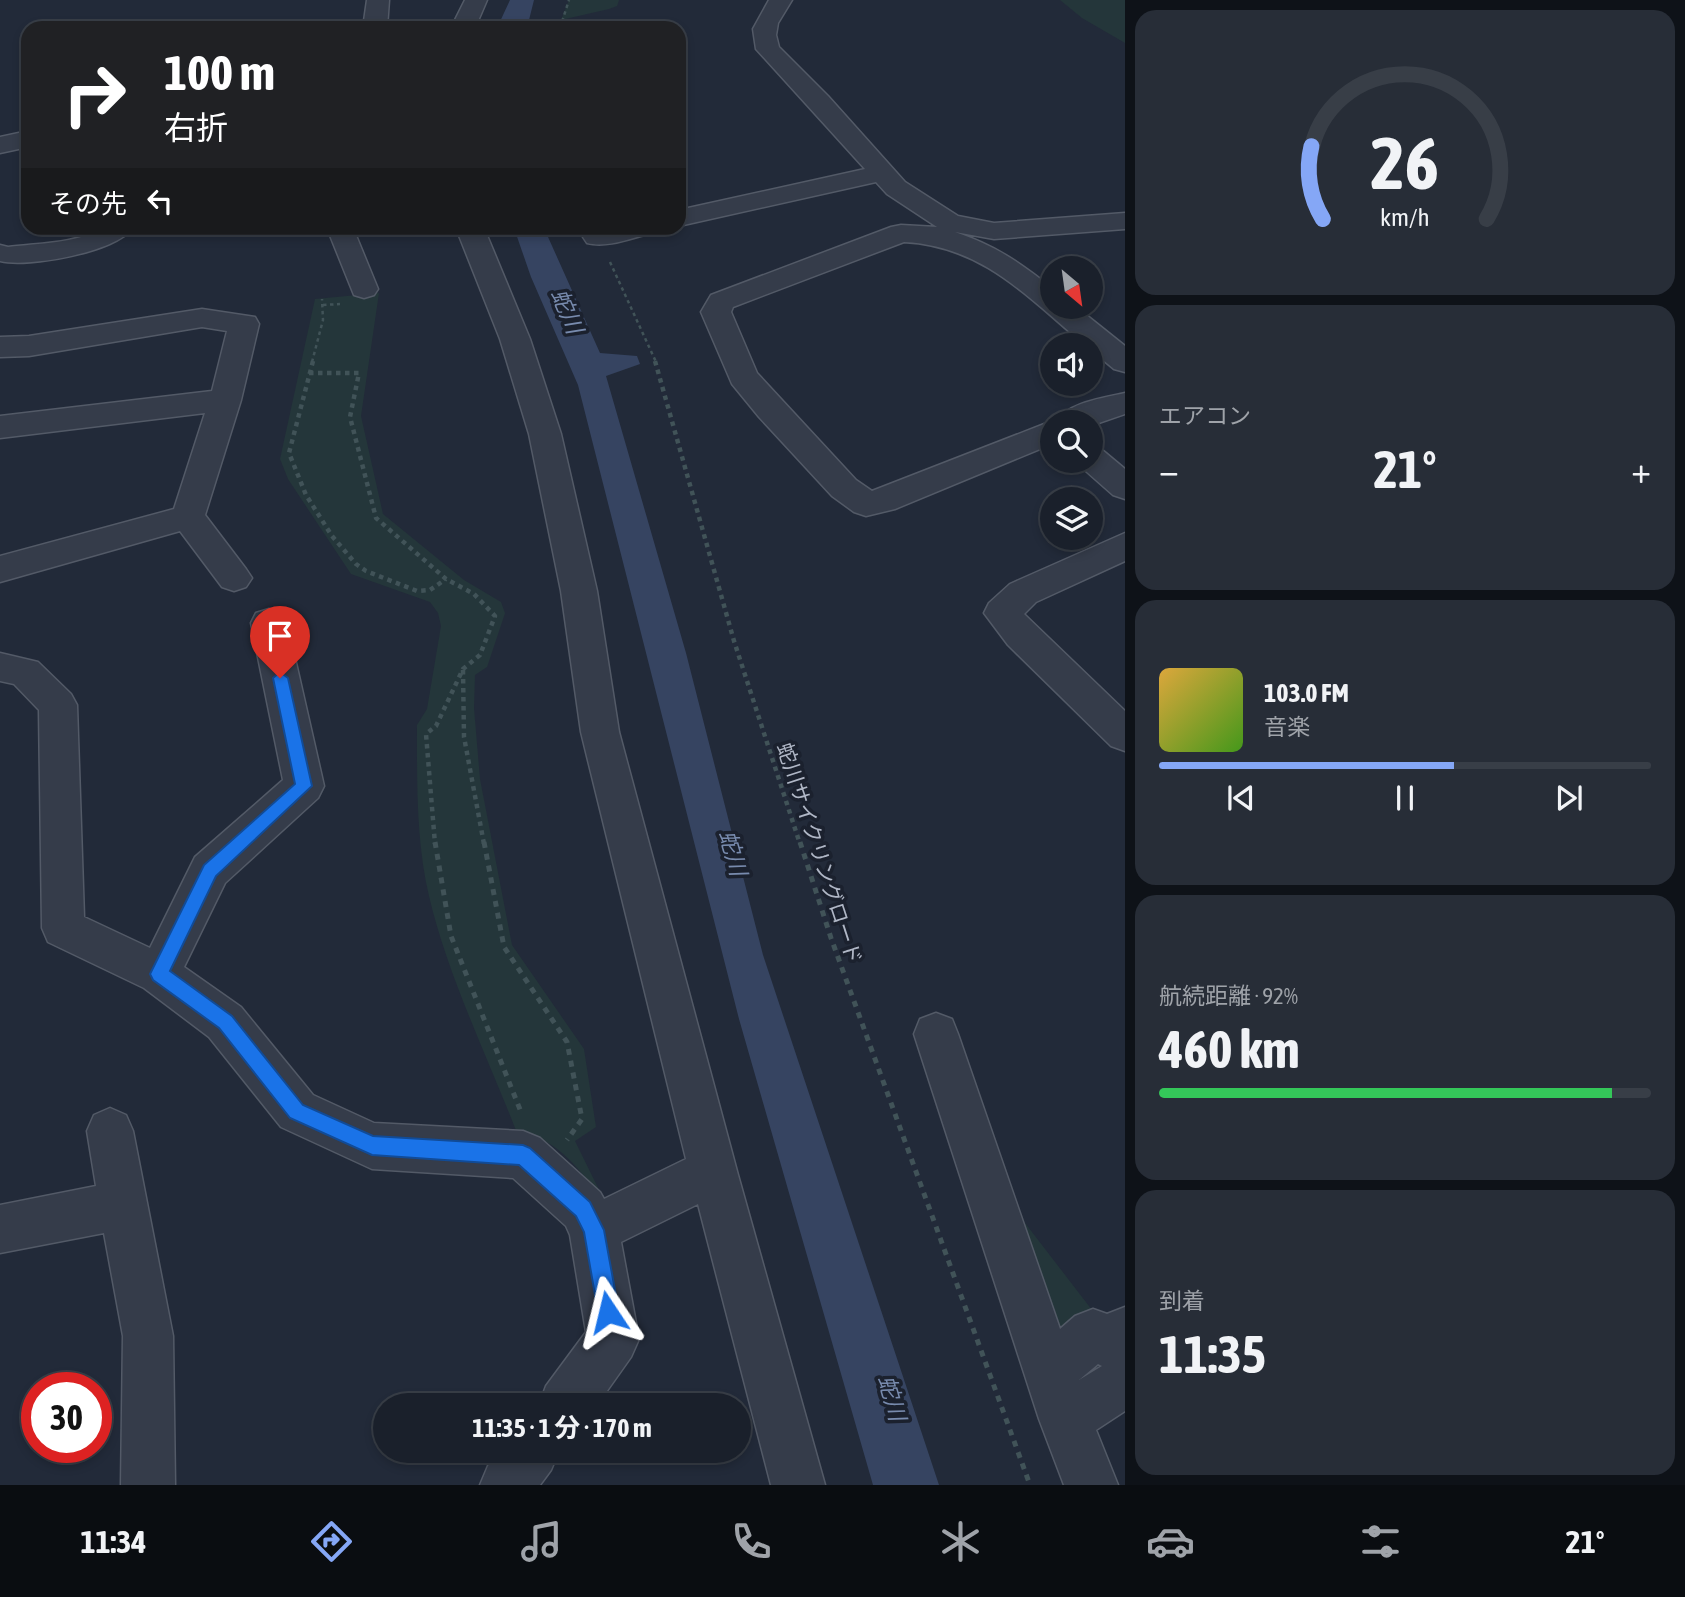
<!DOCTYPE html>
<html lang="ja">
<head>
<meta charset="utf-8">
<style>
  body { margin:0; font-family:"Asap Condensed","Noto Sans JP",sans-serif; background:#272d37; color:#f1f3f6; height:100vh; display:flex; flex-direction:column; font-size:26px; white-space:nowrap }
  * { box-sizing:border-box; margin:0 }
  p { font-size:23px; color:#9fa3a9 }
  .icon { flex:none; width:38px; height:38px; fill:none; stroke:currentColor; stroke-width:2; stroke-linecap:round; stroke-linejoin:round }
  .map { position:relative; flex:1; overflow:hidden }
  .details { display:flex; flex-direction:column; gap:10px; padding:10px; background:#0e1218; width:560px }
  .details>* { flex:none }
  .banner { position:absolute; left:21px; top:21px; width:665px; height:214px; border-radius:21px; box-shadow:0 4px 10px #0003,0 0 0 2px #383e47; background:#202124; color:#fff; overflow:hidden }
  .needle { width:46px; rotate:151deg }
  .fabs { position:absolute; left:1040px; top:256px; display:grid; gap:14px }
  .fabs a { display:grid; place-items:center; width:63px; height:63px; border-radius:50%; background:#1a202b; box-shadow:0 4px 10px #0003,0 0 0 2px #383e47; font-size:35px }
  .speed { position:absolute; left:21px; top:1372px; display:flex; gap:14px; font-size:35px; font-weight:700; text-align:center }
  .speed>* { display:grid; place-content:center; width:91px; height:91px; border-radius:50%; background:#1a202b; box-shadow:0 4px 10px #0003,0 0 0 2px #383e47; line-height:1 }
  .speed .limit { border:10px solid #d22; background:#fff; color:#111 }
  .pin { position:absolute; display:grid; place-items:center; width:60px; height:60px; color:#fff; margin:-72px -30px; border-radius:50% 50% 50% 0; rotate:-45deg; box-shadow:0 0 7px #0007 }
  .pin .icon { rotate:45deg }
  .me { position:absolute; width:77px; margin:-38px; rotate:350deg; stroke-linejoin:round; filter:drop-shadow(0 0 5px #0008) }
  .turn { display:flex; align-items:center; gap:24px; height:147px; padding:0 28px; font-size:32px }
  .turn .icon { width:91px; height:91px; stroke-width:2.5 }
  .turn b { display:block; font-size:49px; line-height:60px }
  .then { display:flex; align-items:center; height:66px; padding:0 28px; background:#0003; gap:14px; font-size:26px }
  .big { font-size:52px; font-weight:700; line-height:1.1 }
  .details .widget { flex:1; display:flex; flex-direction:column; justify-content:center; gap:10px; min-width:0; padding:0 24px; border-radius:21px; background:#272d37 }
  .details .dial { align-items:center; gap:0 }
  .dial svg { height:182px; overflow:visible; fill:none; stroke:#383e47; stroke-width:7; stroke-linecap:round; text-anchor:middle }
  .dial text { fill:#f1f3f6; stroke:none }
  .song { display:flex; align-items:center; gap:21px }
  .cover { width:84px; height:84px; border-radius:10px; background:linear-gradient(135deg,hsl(40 70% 55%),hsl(100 70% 35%)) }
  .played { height:7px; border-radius:4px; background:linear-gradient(90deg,#85a7f6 60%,#383e47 60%) }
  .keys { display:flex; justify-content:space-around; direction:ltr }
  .heat { display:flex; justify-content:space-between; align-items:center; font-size:38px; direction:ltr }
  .charge { height:10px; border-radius:5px; background:linear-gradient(90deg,#34c759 92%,#383e47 0) }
  .trip { position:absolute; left:373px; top:1393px; width:378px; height:70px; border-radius:35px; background:#1a202b; box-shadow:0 4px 10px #0003,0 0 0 2px #383e47; font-weight:700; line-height:70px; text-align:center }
  .tab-bar { display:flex; height:112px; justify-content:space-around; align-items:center; background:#0a0d11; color:#9fa3a9 }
  .tab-bar .icon { width:49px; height:49px }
  .tab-bar .active { color:#85a7f6 }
  .tab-bar b { font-size:32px; color:#f1f3f6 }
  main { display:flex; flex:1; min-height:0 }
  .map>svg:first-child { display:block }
  .green { fill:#24363a }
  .water { fill:#364461 }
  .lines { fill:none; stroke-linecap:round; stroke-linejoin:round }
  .minor-casing { stroke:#535a67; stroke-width:3 }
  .path-far2 { stroke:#415358; stroke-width:2.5; stroke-dasharray:3.5 3.5; stroke-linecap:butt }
  .path-far1 { stroke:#415358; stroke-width:4.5; stroke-dasharray:4.5 4.5; stroke-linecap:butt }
  .path { stroke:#415358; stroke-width:5; stroke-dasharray:6 6; stroke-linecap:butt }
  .minor { fill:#353c4a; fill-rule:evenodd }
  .route { fill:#1a73e8; stroke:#114b97; stroke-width:2 }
  .labels { text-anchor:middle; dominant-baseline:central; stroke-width:7; stroke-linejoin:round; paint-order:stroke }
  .street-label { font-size:21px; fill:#b0b7c6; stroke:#1b212e }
  .water-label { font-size:23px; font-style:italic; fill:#788bae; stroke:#1b212e }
</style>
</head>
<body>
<main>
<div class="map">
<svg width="1125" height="1485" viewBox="0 0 1125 1485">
  <rect width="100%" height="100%" fill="#222a39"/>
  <path class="green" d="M569 0H619L617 6 609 9 561 20Z
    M1060 0H1125V43L1082 18Z
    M379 293 361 416 383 514 464 580 501 602 505 613 487 667 475 675 474 708 480 779 512 945 584 1049 596 1127 575 1141 605 1202C581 1173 558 1136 517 1133 488 1058 447 974 429 896 416 841 417 781 417 725L427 709 441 626 438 613 430 602 351 574 288 479 280 459 315 299Z
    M1005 1197 1109 1332 1112 1357 1057 1328Z"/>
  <path class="water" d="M510 0H534L527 28H497Z
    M514 228H544L600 353 637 356 640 364 606 376 686 653 763 955 939 1485H873L739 1019 578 385 531 277Z"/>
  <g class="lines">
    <defs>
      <path id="minor" d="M367 0H389L387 28H363Z
        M465 0H487L475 28H451Z
        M769 0H792L778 23 776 35 779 47 828 96 905 182 958 216 994 223 1125 213V229L994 239 955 232C996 246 1019 262 1052 288V306H1075L1125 346V372L1114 369 1090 349V345H1085C1027 297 983 246 904 242L733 307 731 312 757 373 856 480 872 491 1052 421 1054 422H1052V444L895 509 866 516 854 512 832 496 759 417 732 384 701 312 711 295 891 227 901 225 937 227 887 194 876 182 679 226V210L865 169 756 49 753 29Z
        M28 131V147L0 153V137Z
        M102 228H133C116 252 28 268 0 261V245L8 247C39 243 75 244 102 228Z
        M327 228H353L378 289 374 295 364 298 354 295Z
        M456 228H484L530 339 561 434 597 591 619 732 738 1175 825 1485H771L698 1204 621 1242 639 1339 631 1357 597 1405H539L546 1386 586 1332 570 1235 566 1226 513 1178 372 1169 281 1127 209 1037 144 988 48 942 42 928 39 710 14 684 0 681V653L38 662 71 694 77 705 84 917 150 948 195 857 283 780 251 623 256 613 269 609 282 613 287 623 324 786 318 798 225 883 184 967 241 1007 313 1095 374 1123 523 1131 540 1138 600 1192 604 1199 686 1159 581 732 561 591 529 434 500 339Z
        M602 228H652L648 234C629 239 606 248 587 243L583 237 587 231Z
        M202 309 255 317 259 324 241 400 205 515 246 569 252 578 246 587 234 591 222 587 180 531 0 582V556L174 509 205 413 0 438V416L212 391 227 331 202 327 29 356 0 357V337L29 336Z
        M1125 393V414L1090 426V422H1056C1068 402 1104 398 1125 393Z
        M1090 446 1101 449 1125 469V499L1113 495 1079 465 1076 460H1090Z
        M1125 533V561L1036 602 1024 614 1125 711V751L1111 746 1008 645 984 613 989 603 1010 584Z
        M936 1013 952 1019 958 1034 1060 1329 1075 1316 1093 1309 1107 1314 1125 1307V1411L1096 1430 1118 1485H1064L1039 1419 914 1034 920 1019ZM1098 1364 1102 1366 1079 1380Z
        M110 1108 126 1115 133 1131 173 1336 175 1485H121L123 1336 104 1233 0 1253V1205L96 1186 87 1131 94 1115Z
        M499 1451H559L551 1470 540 1485H480L488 1466Z"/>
    </defs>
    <use href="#minor" class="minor-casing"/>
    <path class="path-far2" d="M560 28 569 0
      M610 262 656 362
      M323 305 340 304
      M312 362 323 320 322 299"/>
    <path class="path-far1" d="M313 361 289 453 306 495 332 536 356 564 366 571 417 591 430 590 446 579
      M655 361 734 641 800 844
      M309 373H359L350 417 376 518 446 579 474 594 495 616 480 655 463 669 436 726 426 734 435 844
      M463 670 464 737 484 844"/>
    <path class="path" d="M435 842 451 936 521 1112
      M484 842 504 947 567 1042 582 1119 567 1140
      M800 842 831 938 1030 1485"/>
    <use href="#minor" class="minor"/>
  </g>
  <path class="route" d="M280 672 288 678 312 786 216 876 170 971 232 1016 303 1105 373 1136 523 1145 530 1148 590 1202 604 1230 619 1312 616 1319 608 1322 601 1319 598 1312 584 1232 576 1216 519 1165 372 1155 290 1118 219 1028 153 980 150 974 204 865 295 784 273 678Z"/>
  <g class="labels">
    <g class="street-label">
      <text transform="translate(820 853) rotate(72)">蛇川サイクリングロード</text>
    </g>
    <g class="water-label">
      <text transform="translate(567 311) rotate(67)">蛇川</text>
      <text transform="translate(733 853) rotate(74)">蛇川</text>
      <text transform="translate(892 1398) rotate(74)">蛇川</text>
    </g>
  </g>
</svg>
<div class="fabs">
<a><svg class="needle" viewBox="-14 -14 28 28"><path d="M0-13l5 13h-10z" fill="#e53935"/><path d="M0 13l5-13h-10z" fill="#9fa3a9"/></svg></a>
<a><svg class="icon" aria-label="sound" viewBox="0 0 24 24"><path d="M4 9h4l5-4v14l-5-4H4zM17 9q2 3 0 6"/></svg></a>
<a><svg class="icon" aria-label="search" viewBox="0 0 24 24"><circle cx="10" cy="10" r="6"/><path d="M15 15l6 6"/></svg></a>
<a><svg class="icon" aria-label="layers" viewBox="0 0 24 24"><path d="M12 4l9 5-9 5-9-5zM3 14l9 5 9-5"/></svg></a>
</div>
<div class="speed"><div class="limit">30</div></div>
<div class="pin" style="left:280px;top:678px;background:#d93025"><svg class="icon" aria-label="arrive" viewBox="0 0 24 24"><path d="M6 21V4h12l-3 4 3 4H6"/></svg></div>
<svg class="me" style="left:608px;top:1312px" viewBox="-20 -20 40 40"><path d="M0-17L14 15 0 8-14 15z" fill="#1a73e8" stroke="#fff" stroke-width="4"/></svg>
<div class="trip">11:35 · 1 分 · 170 m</div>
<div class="banner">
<div class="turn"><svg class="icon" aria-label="right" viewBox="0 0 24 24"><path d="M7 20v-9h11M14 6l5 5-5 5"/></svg><div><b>100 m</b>右折</div></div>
<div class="then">その先<svg class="icon" aria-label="left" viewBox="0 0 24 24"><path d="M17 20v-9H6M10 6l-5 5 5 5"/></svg></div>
</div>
</div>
<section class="details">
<div class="widget dial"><svg viewBox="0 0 100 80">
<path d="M14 69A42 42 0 1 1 86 69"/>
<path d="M14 69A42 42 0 0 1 9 37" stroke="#85a7f6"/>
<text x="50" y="56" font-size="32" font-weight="700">26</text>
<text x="50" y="72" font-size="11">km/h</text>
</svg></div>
<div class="widget"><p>エアコン</p>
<div class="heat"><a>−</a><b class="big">21°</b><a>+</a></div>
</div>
<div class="widget">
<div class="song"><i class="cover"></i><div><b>103.0 FM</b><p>音楽</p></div></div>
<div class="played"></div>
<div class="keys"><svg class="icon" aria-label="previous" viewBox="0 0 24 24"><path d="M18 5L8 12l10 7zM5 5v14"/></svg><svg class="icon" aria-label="pause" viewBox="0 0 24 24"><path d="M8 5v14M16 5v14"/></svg><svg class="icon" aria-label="next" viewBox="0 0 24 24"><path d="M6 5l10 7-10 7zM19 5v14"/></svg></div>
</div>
<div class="widget"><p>航続距離 · 92%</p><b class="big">460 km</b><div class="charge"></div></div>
<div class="widget"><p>到着</p><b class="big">11:35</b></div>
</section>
</main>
<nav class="tab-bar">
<b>11:34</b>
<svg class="icon active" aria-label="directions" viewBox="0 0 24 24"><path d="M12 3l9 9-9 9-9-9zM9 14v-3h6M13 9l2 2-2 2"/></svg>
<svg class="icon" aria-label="music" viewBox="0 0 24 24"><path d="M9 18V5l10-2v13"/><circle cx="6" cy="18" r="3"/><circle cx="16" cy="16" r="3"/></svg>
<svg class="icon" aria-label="phone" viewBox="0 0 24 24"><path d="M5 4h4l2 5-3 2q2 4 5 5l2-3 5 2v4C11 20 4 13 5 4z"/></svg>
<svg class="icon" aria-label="climate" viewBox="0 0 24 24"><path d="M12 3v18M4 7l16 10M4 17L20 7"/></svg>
<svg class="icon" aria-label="car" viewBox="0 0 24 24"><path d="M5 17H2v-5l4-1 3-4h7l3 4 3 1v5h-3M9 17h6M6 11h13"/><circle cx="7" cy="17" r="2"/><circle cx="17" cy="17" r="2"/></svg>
<svg class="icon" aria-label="filters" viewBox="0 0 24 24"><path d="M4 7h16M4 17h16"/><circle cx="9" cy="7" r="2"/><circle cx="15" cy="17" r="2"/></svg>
<b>21°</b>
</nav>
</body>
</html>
